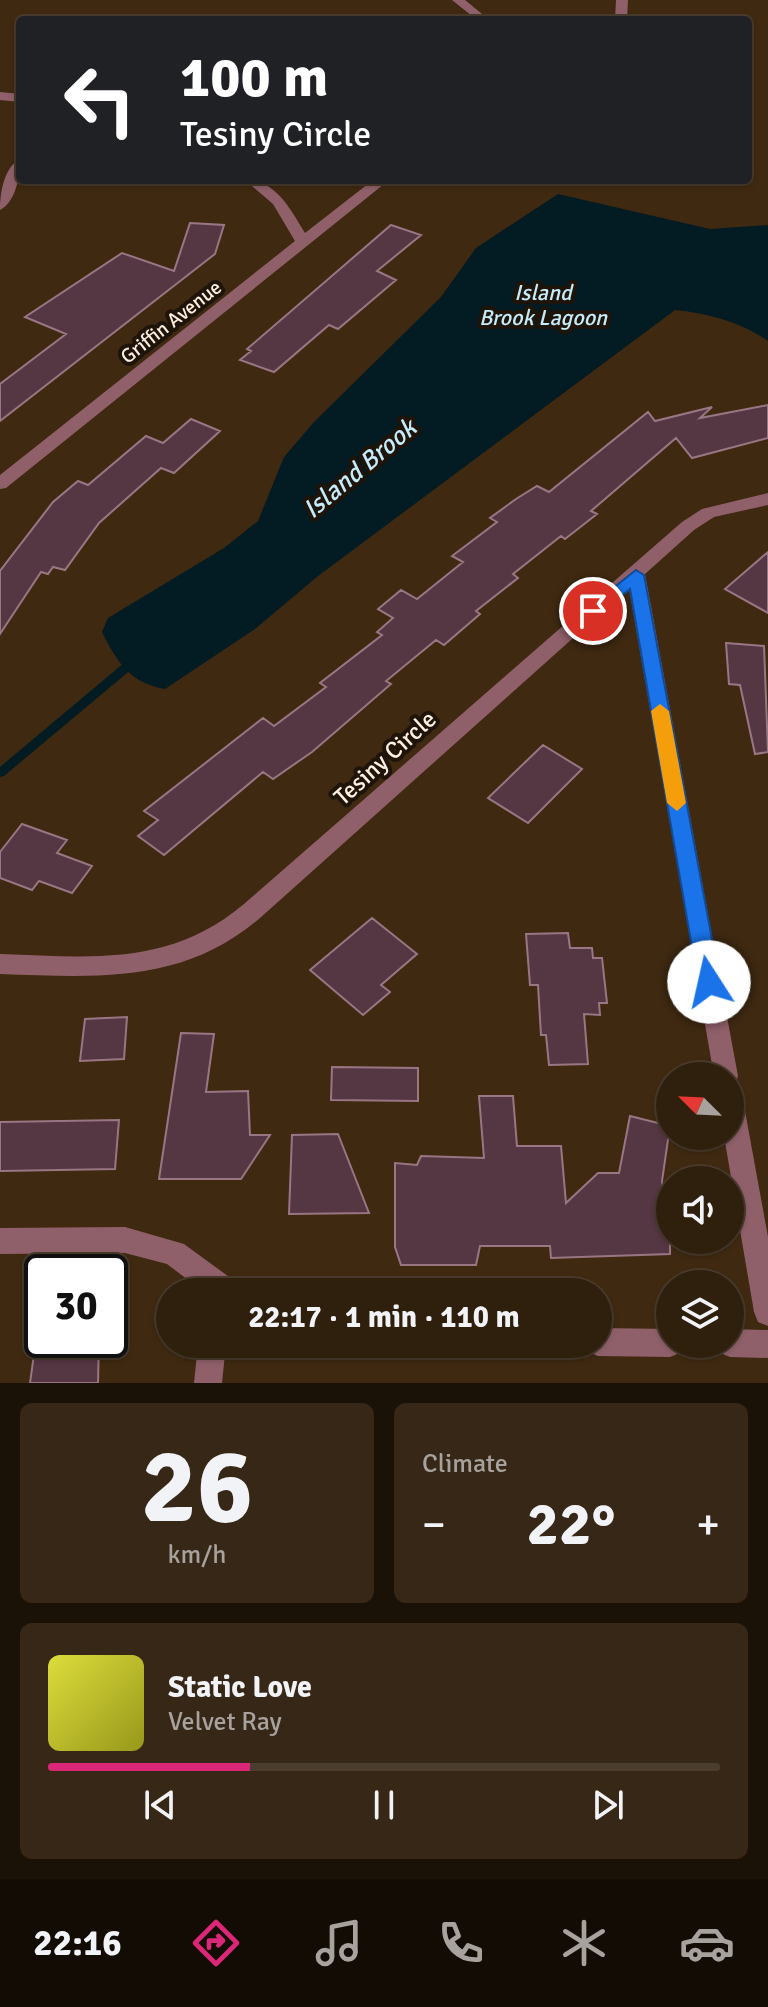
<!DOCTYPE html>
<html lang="en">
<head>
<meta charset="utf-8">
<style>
  body { margin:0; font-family:Signika,sans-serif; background:#372716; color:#f1f3f6; height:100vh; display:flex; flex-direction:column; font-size:30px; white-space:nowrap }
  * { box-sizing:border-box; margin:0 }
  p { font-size:26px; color:#a7a29d }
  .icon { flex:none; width:44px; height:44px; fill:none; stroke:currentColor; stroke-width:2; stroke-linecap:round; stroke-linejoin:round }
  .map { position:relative; height:1383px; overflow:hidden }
  .sheet { display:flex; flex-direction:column; gap:20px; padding:20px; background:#1a1107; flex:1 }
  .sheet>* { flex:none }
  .guide { position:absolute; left:16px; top:16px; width:736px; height:168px; border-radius:8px; box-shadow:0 2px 6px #0004,0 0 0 2px #4a3d2e; background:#202124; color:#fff; overflow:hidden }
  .needle { width:52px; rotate:294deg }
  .tools { position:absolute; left:656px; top:1062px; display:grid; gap:16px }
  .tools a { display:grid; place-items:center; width:88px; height:88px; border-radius:50%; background:#2f1f0d; box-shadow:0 2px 6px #0004,0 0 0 2px #4a3d2e; font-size:40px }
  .speed { position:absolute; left:24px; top:1254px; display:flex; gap:16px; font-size:40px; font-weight:700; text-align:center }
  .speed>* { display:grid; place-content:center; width:104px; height:104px; border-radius:50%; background:#2f1f0d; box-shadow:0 2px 6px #0004,0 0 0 2px #4a3d2e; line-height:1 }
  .speed .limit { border:4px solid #111; border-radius:12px; background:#fff; color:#111 }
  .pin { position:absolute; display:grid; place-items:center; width:68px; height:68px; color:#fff; margin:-34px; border:4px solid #fff; border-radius:50%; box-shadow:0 2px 8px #0007 }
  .me { position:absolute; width:88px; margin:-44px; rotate:350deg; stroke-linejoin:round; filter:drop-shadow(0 0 6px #0008) }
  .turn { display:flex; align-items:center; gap:28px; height:168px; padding:0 32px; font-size:36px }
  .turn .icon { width:104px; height:104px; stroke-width:2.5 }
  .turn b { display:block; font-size:56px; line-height:68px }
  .big { font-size:60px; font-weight:800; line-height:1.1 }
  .sheet .card { flex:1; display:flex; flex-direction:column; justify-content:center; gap:12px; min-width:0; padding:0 28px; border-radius:12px; background:#372716 }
  .sheet .dial { align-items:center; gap:0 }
  .dial b { font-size:104px; line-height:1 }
  .song { display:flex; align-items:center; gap:24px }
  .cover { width:96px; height:96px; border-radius:12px; background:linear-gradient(135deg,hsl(60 70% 55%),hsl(60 70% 35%)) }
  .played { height:8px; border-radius:4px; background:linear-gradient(90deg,#db2777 30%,#4a3d2e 30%) }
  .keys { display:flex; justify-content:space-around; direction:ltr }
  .heat { display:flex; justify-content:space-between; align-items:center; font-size:44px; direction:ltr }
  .sheet .tiles { flex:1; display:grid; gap:20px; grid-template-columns:1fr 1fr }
  .card:last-child { grid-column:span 2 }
  .trip { position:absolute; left:156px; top:1278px; width:456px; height:80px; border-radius:40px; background:#2f1f0d; box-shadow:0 2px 6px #0004,0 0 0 2px #4a3d2e; font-weight:800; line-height:80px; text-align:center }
  .menu { display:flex; height:128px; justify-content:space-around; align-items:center; background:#130c05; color:#a7a29d }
  .menu .icon { width:56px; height:56px }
  .menu .selected { color:#db2777 }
  .menu b { font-size:36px; color:#f1f3f6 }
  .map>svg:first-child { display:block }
  .water { fill:#031b22 }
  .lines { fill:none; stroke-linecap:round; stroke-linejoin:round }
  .stream { fill:#031b22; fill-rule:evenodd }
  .building { fill:#553643; stroke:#9a7684; stroke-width:2 }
  .lane { fill:#90606a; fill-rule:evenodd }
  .street { fill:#90606a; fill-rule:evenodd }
  .route { fill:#1a73e8; stroke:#114b97; stroke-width:2 }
  .slow { fill:#f59e0b }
  .labels { text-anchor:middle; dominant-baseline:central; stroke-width:8; stroke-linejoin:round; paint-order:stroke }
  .far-street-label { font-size:20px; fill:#feefe1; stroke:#1e140a }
  .far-water-label { font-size:22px; font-style:italic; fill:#c5ecfb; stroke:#1e140a }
  .street-label { font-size:24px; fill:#feefe1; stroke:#1e140a }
  .water-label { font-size:26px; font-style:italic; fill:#c5ecfb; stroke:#1e140a }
</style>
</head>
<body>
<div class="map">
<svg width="768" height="1383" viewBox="0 0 768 1383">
  <rect width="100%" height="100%" fill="#3f2911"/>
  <path class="water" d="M558 194 710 229 768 225V341C741 322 707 313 675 310L318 576 255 629 165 689C130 683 117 662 102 632L108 618 224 548 258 521 284 457 314 422 441 297 476 248Z"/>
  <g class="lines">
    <path class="stream" d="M135 656 140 660 139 663 4 776 0 777V767L131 657Z"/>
  </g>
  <path class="building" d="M190 223 224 225 215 254 0 421V384L66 334 25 317 122 253 174 271Z
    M391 225 421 235 377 271 396 280 338 329 329 325 274 372 240 360 251 351 247 349Z
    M768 405V438L692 458 676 438 591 511 597 514 565 539 561 536 513 574 518 578 476 611 480 614 444 645 436 640 386 681 391 684 312 752 273 779 263 772 164 855 138 836 158 820 144 811 263 718 274 726 326 687 320 683 382 635 377 632 393 618 378 609 401 590 417 599 463 562 452 556 497 522 490 518 516 499 537 486 549 492 648 412 655 421 712 407 700 418Z
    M191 419 220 431 174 473 161 468 99 523 65 570 53 567 48 574 41 572 0 634V571L53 502 78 481 88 485 146 436 163 443Z
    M768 552V613L725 589Z
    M726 643 764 646 768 752 755 754 740 685 729 684Z
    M543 745 582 769 528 823 488 798Z
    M22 824 67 840 57 853 92 866 72 893 39 881 32 890 0 878V852Z
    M372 918 417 954 381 985 390 992 363 1015 310 970Z
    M568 933 570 948H592L593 958H602L607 1003H599L600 1015 584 1014 588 1064 549 1065 546 1035H541L538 985H530L526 934Z
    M127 1017 124 1059 80 1061 85 1019Z
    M181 1033 214 1034 206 1092 248 1091 250 1135H270L241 1179H159Z
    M332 1067 418 1068V1101L331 1100Z
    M479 1096H513L517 1146H561L566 1203 598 1173H619L630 1116 670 1126 662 1181 665 1214H670V1254L551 1258 550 1246H480L476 1265H401L395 1247V1163L417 1165 421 1156 484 1158Z
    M119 1120 115 1169 0 1171V1122Z
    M338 1134 369 1213 289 1214 292 1135Z
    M36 1340H99L98 1383H30Z"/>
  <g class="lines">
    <path class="lane" d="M452 0H465L482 14 472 16Z"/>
    <path class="street" d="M616 0H628L627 20H615Z
      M0 92 20 94V102L0 100Z
      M20 159C20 176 16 202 0 210 0 193 4 167 20 159Z
      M245 180C276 180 290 209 305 233L373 180H389L6 488 0 489V475L295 241 273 204Z
      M768 493V505L714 517 694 530 645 574 738 1076 735 1084 730 1086V1076H714L629 588 260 918C182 985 96 977 0 974V954C91 957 169 967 244 904L682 522 702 509Z
      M730 1089 739 1092 743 1100 768 1237V1326L758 1322 754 1312 724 1136H730Z
      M125 1227 184 1244 236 1282 240 1292H204L167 1264 125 1253 0 1254V1228Z
      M598 1328 670 1329V1344H684L680 1353 670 1357 598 1356 588 1352 585 1344H598Z
      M730 1329 768 1330V1358L730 1357 720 1353 716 1344H730Z
      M198 1344H226L222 1383H194Z"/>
  </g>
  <path class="route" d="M636 570 644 575 720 982 716 989H701L698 982 630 589 599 615H587L584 611Z"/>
  <path class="slow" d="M660 704 669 711 686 803 677 811 667 803 651 711Z"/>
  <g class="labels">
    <g class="far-street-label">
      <text transform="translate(171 322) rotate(-38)">Griffin Avenue</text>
    </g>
    <g class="far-water-label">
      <text x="543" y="292">Island<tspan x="543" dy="25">Brook Lagoon</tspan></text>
    </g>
    <g class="street-label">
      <text transform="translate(385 758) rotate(-42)">Tesiny Circle</text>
    </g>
    <g class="water-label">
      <text transform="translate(360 469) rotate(-40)">Island Brook</text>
    </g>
  </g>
</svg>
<div class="tools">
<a><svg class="needle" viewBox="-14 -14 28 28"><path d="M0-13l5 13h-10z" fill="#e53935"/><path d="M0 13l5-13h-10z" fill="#a7a29d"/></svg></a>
<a><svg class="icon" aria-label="sound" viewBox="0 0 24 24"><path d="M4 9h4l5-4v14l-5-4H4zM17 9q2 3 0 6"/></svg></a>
<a><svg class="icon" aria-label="layers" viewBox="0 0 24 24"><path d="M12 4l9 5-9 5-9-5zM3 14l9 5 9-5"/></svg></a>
</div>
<div class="speed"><div class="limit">30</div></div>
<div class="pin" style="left:593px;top:611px;background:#d93025"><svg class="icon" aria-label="arrive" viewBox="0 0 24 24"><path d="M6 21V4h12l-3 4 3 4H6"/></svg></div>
<svg class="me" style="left:709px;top:982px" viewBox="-20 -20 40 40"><circle r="19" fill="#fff"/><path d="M0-13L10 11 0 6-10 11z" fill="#1a73e8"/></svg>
<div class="trip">22:17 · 1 min · 110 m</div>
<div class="guide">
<div class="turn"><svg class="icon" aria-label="left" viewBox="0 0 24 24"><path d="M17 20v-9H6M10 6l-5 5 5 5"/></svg><div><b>100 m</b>Tesiny Circle</div></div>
</div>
</div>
<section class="sheet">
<div class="tiles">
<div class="card dial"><b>26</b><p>km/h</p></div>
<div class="card"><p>Climate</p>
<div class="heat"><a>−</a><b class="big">22°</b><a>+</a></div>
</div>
<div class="card">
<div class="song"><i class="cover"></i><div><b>Static Love</b><p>Velvet Ray</p></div></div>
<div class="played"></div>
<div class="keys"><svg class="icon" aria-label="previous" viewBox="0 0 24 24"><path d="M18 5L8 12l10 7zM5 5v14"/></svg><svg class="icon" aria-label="pause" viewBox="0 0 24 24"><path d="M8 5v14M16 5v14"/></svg><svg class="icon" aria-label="next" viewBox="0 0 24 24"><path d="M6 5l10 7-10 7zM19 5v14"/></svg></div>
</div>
</div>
</section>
<nav class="menu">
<b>22:16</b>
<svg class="icon selected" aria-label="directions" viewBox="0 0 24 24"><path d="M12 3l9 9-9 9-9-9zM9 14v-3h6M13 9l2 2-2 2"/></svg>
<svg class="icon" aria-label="music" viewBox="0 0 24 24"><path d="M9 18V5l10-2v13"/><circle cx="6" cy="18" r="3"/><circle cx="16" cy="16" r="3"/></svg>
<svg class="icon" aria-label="phone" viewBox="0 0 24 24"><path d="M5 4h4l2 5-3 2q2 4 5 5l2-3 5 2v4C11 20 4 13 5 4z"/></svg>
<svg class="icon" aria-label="climate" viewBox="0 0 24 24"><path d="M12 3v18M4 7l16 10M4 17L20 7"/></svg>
<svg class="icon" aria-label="car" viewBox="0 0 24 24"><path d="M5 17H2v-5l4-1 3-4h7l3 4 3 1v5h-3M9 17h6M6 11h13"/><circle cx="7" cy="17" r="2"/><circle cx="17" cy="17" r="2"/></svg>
</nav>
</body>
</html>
